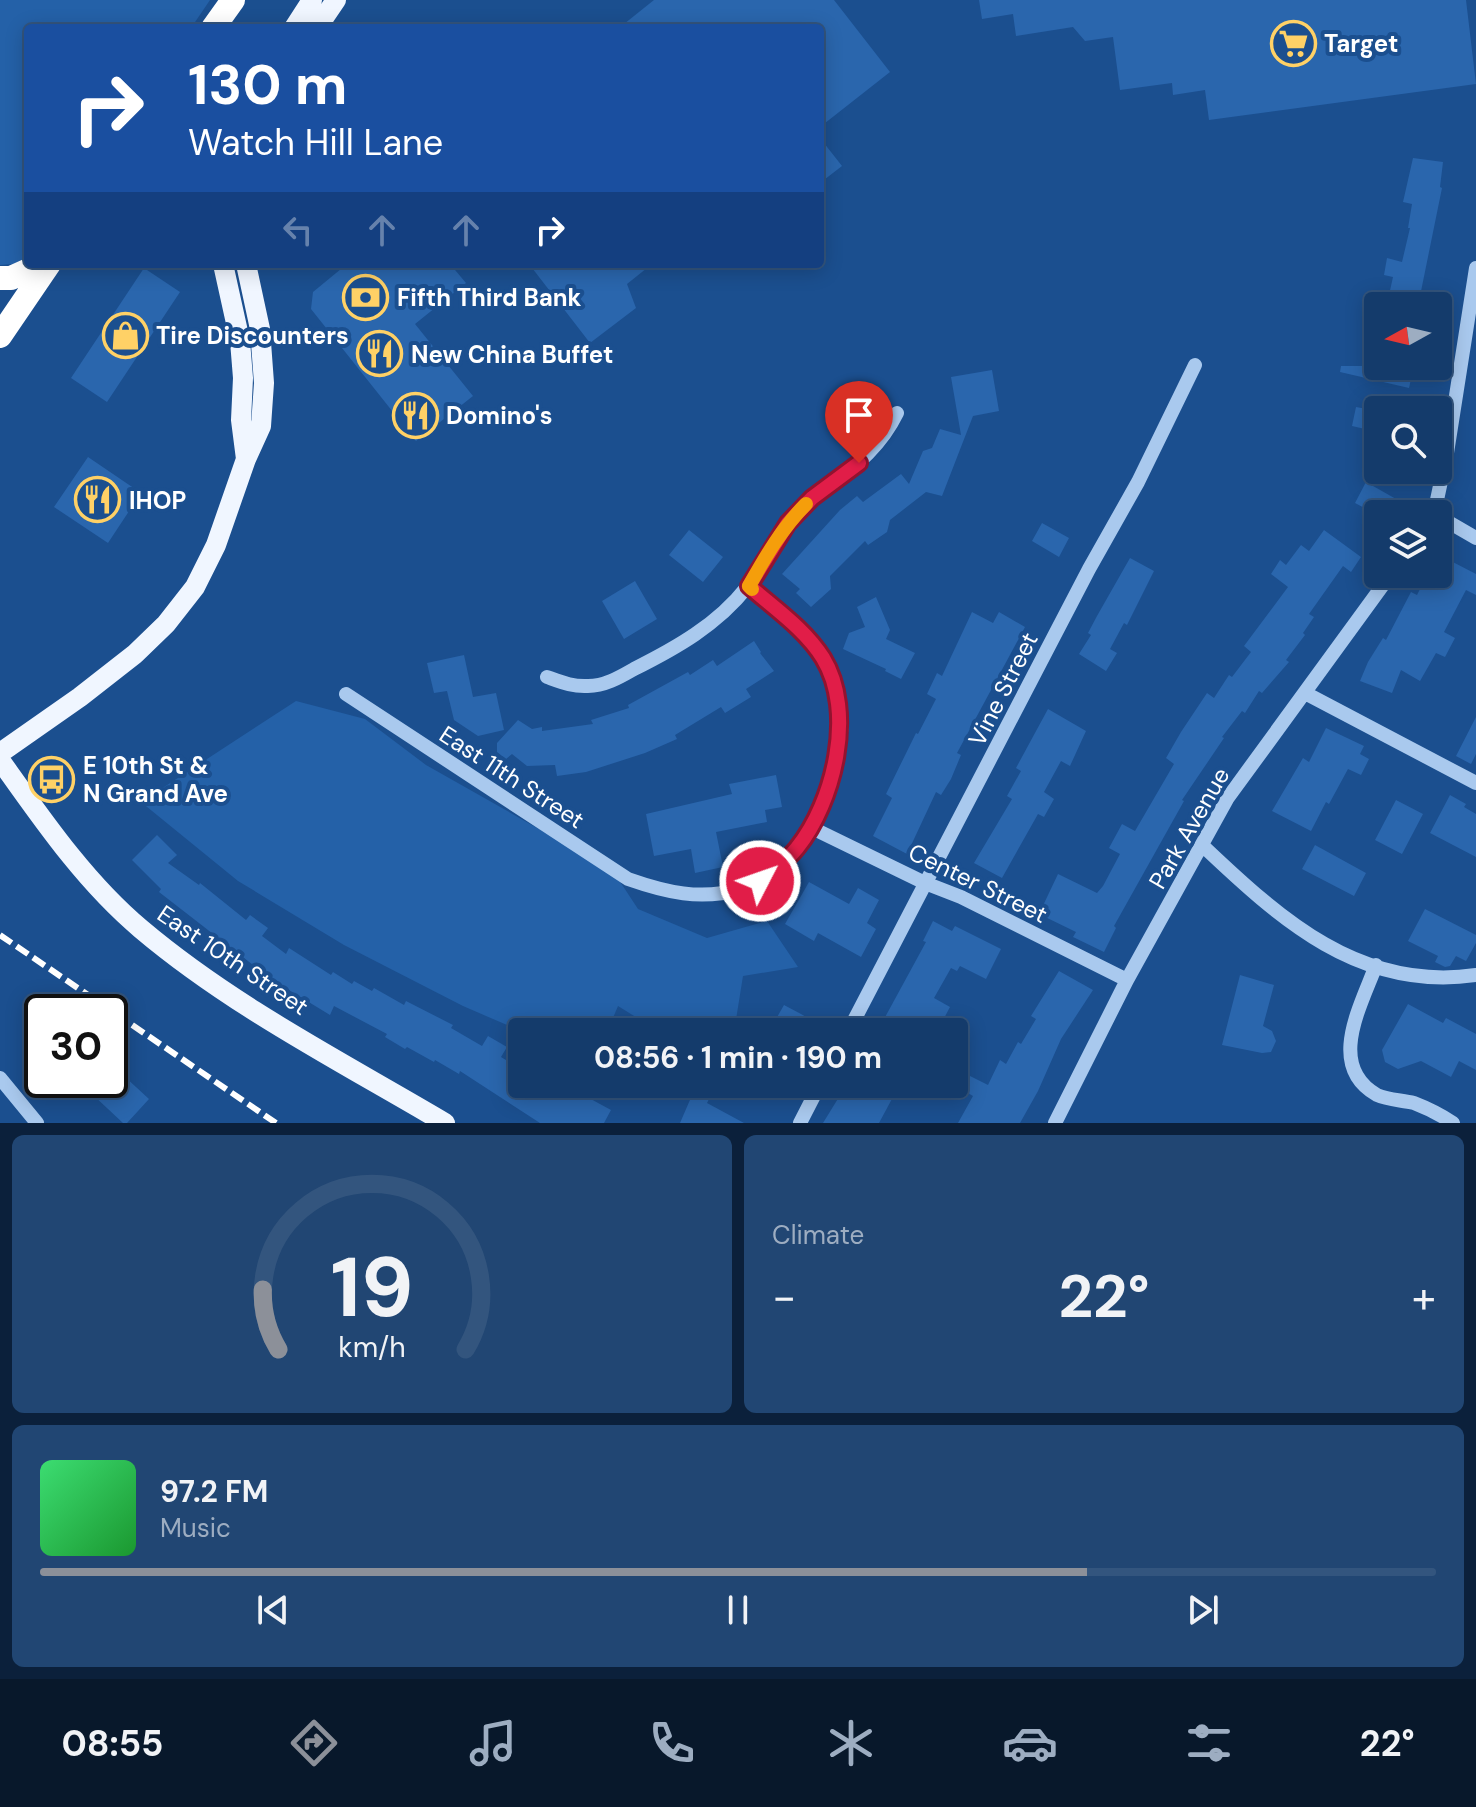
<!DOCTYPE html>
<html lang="en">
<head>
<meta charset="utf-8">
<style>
  body { margin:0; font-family:"DM Sans",sans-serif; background:#214673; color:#f1f3f6; height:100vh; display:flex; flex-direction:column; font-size:30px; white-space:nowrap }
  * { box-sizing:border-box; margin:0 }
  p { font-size:26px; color:#9dadc1 }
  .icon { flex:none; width:44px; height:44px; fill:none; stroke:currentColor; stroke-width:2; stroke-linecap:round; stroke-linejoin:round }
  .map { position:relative; height:1123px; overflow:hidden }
  .details { display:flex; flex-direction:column; gap:12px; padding:12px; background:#0b203b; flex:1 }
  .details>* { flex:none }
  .banner { position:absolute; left:24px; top:24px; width:800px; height:244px; border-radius:8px; box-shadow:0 4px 20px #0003,0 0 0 2px #33557e; background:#1a4fa0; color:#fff; overflow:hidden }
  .needle { width:52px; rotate:262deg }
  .controls { position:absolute; left:1364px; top:292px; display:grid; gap:16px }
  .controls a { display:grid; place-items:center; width:88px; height:88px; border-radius:8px; background:#143b6b; box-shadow:0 4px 20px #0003,0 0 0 2px #33557e; font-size:40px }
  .speed { position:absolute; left:24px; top:994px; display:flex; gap:16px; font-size:40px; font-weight:700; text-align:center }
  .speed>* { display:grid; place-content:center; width:104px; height:104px; border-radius:50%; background:#143b6b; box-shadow:0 4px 20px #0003,0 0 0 2px #33557e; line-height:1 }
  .speed .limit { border:4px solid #111; border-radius:12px; background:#fff; color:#111 }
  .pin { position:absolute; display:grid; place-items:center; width:68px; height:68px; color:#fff; margin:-82px -34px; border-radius:50% 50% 50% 0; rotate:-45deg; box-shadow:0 0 8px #0007 }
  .pin .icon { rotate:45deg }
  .me { position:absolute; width:88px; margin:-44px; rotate:49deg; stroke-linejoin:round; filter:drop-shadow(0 0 6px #0008) }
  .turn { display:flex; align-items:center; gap:28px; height:168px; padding:0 32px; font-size:36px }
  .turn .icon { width:104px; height:104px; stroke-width:2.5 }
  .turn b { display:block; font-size:56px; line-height:68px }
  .lanes { display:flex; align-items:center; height:76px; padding:0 32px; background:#0003; justify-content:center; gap:40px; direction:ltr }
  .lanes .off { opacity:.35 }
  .big { font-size:60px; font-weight:700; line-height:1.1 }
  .details .tile { flex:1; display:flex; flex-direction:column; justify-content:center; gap:12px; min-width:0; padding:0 28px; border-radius:12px; background:#214673 }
  .details .dial { align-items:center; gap:0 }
  .dial svg { height:208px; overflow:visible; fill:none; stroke:#33557e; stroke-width:7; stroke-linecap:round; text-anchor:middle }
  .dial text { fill:#f1f3f6; stroke:none }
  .song { display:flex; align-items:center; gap:24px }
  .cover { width:96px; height:96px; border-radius:12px; background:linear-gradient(135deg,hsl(140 70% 55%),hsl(130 70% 35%)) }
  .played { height:8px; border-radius:4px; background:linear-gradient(90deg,#8c9099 75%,#33557e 75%) }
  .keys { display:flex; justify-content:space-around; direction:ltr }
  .heat { display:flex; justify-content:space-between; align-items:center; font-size:44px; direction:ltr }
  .details .tiles { flex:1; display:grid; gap:12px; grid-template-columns:1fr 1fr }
  .tile:last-child { grid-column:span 2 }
  .trip { position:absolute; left:508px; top:1018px; width:460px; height:80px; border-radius:8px; background:#143b6b; box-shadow:0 4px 20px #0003,0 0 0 2px #33557e; font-weight:700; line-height:80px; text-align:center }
  .tab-bar { display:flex; height:128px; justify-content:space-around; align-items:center; background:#08182b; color:#9dadc1 }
  .tab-bar .icon { width:56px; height:56px }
  .tab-bar .on { color:#8c9099 }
  .tab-bar b { font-size:36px; color:#f1f3f6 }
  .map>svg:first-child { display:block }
  .green { fill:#2461a8 }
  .building { fill:#2a66ad }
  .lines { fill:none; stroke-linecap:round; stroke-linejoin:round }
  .minor { stroke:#a9c9ee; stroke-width:14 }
  .major { stroke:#f0f6ff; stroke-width:20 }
  .highway { stroke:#fff; stroke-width:24 }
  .rail { stroke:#fff; stroke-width:6; stroke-dasharray:14 6; stroke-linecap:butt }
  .route-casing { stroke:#92132f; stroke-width:20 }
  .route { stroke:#e11d48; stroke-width:14 }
  .slow { stroke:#f59e0b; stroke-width:14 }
  .labels { text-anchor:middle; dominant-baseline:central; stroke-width:8; stroke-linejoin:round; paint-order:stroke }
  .poi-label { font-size:24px; font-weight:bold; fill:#fff; stroke:#1b4f8f; text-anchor:start }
  .street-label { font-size:24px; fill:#fff; stroke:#1b4f8f }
</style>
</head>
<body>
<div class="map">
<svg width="1476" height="1123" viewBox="0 0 1476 1123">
  <rect width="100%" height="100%" fill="#1b4f8f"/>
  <path class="green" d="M0 0H210L191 28H28V257L13 264 0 265Z
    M296 701 365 719 426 765 613 871 638 909 707 938 767 921 798 967 743 976 734 1032H660L618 1006 607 1032H523L463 1006 344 945 238 881 141 802Z"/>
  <path class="building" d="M654 0H834L890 72 820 127V28H619Z
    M979 0H1466L1476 84 1209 120 1205 90 1173 95 1172 83 1120 90 1113 37 1085 41 1073 27 1016 36 1013 14 982 19Z
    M820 138 842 166 820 183Z
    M1413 158 1443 162 1440 187 1442 188 1418 306H1395L1387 304 1393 277 1384 275 1387 258 1402 262 1410 228H1408L1412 204 1403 202Z
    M347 264H450L466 283 415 324 473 396 416 441 311 309 313 292Z
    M529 264H652L627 284 636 308 590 343Z
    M144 268 180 292 107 402 71 378Z
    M1341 366H1414L1409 388 1340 372Z
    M992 370 999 411 973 416 942 496 926 492 890 520 887 532 868 545 865 541 830 576 831 589 811 607 796 593 800 589 782 574 840 510 857 496 863 502 901 474 909 484 923 451 932 448 940 429 961 435 951 377Z
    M1356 407 1378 411V432L1352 426Z
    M88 457 141 493 108 543 54 507Z
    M1366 482 1396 499 1388 514H1376L1355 503Z
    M1042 523 1069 538 1059 557 1032 541Z
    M689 530 723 557 703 582 669 555Z
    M1324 530 1361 557 1351 572 1343 566 1309 614 1314 617 1303 633 1305 635 1286 660 1289 662 1262 693 1259 691 1245 713 1242 711 1222 737 1224 738 1182 800 1184 801 1114 926 1116 928 1104 952 1073 937 1076 932 1039 914 1058 874 1097 893 1103 886 1120 854 1109 848 1122 824 1135 831 1174 764 1166 758 1181 732 1207 693 1214 698 1229 675 1232 677 1251 652 1244 646 1288 587 1271 574 1280 560 1286 565 1301 545 1309 551Z
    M1130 558 1154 571 1127 625 1124 623 1110 649 1117 653 1106 671 1079 654 1091 635 1088 633 1097 616Z
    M1445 558 1476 574V595L1466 590 1444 632 1455 638 1445 657 1436 653 1420 681 1401 670 1392 693 1360 681 1368 662 1383 638 1386 640 1411 592 1417 595 1427 575 1433 579Z
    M635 581 657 619 624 639 602 601Z
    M876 597 890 630 886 639 915 653 901 679 885 671 886 669 843 649 849 633 865 627 857 607Z
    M972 612 993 623 999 612 1025 627 957 753 961 755 951 779 941 795 936 792 907 854 873 836 892 798 886 794 916 733 918 734 936 699 927 694 937 673 942 676Z
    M754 641 761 652 760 653 774 671 746 689 751 697 725 713 721 707 675 735 677 739 645 753 586 772 557 776 555 765 527 766 512 754 506 759 497 752V743L518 720 532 729 542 727V731L593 724 591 720 629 708 628 705 688 672 690 675 713 660 717 666Z
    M464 655 473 697 496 693 504 730 478 736 454 720 447 691 434 693 427 663Z
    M1048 709 1086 731 1070 766 1061 761 1044 792 1054 799 1044 817 1038 814 1002 878 974 863 1012 799 1007 796 1021 771 1016 768Z
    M1476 717V754L1471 764 1456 756Z
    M1326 728 1364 746 1360 754 1369 759 1361 775 1348 769 1329 804 1326 802 1311 831 1272 811 1303 758 1309 762Z
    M776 775 782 807 765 810 767 822 716 832 723 867 695 873 691 849 654 856 646 814 732 794 729 784Z
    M1450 795 1466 804 1464 807 1476 814V857L1430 833Z
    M1396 800 1423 814 1402 854 1375 840Z
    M157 835 177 855 168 863 199 885 200 883 246 920 250 915 268 928 262 936 286 954 289 948 331 975 333 972 352 984 354 981 372 991 374 988 404 1005 406 1001 453 1025 451 1028 482 1046 488 1036 507 1047 501 1057 522 1070V1084H540L559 1097 565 1085 611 1110 604 1123H540L460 1071 459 1074 435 1060 434 1062 407 1047 405 1049 385 1037 387 1034 334 1006 330 1015 289 990 288 992 159 892 161 889 132 860Z
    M1315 845 1366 873 1354 896 1302 869Z
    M809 882 849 904 858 888 879 900 867 923 876 929 861 957 818 933 814 941 785 924Z
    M1425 909 1476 935V943L1466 961 1456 956 1450 966 1445 967 1435 962 1438 956 1408 941Z
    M933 921 952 931 955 926 1001 949 986 979 960 966 957 971 951 968 934 998 950 1007 941 1024 932 1019 924 1032H877L926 942 923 941Z
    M1059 971 1093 990 1061 1039 1038 1091 1020 1123H958L973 1096 952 1084 958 1070 988 1085 1000 1060 1006 1064 1018 1042 1021 1044 1036 1019 1031 1016Z
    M1240 975 1274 985 1263 1026 1272 1031 1276 1041 1271 1052 1262 1053 1222 1045Z
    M1408 1004 1443 1023 1446 1018 1476 1034V1070L1459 1061 1451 1077 1421 1061 1398 1069 1385 1062 1382 1050Z
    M784 1005 801 1014 832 1032H781L772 1026Z
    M110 1063 149 1099 127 1123H123L77 1080H110Z
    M847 1084H900L879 1123H823Z
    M696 1086 712 1093 707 1103 744 1123H680Z"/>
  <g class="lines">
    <path class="minor" d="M1434 514 1447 453 1476 268
      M1438 516 1476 538
      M547 677C561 682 573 687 588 686 605 686 620 677 634 669 676 648 717 625 747 587 764 567 772 540 790 520 828 479 871 466 897 413
      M1305 693 1476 783
      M346 694 628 879C665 892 701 901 740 889 801 869 835 793 841 733 843 709 835 684 825 663 811 631 775 608 749 586
      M810 827 925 883 961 897 1127 980
      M1202 845C1280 919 1360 992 1476 975
      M1376 965C1361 1006 1326 1066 1377 1095 1388 1100 1402 1100 1414 1103 1427 1108 1441 1115 1453 1123
      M848 1032 1089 569 1138 482 1195 365
      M0 1078 37 1123
      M800 1123 820 1084
      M1055 1123 1127 980 1227 799 1391 574"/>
    <path class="major" d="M294 28 312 0
      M317 28 336 0
      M223 264 240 341 243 378 241 420 246 459
      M0 753 80 697 135 654 166 624 195 587 216 545 246 459 261 426 264 383 260 329 246 264
      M0 760C42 819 85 882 141 929 232 1006 342 1062 445 1123"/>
    <path class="highway" d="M213 28 233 0
      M0 278H11L42 264
      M0 336 49 264"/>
    <path class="rail" d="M0 935 276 1123"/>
  </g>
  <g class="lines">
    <defs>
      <path id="route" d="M760 881C772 871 787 861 797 848 834 802 856 712 823 658 805 629 774 608 749 586L788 523 812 498 859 463"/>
    </defs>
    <use href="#route" class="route-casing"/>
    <use href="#route" class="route"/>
    <path class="slow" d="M752 589 749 586C766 556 782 528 806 504"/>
  </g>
  <defs>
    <symbol id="supermarket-ring" viewBox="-11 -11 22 22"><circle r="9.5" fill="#1b4f8f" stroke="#ffd166" stroke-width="1.5"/><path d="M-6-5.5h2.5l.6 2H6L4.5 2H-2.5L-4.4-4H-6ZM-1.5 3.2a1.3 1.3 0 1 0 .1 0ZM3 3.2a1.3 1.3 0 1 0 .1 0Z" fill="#ffd166"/></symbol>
    <symbol id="bank-ring" viewBox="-11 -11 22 22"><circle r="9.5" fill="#1b4f8f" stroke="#ffd166" stroke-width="1.5"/><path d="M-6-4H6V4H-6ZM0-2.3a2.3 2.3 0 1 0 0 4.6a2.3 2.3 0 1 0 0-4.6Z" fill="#ffd166"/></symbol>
    <symbol id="shop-ring" viewBox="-11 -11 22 22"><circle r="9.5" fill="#1b4f8f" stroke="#ffd166" stroke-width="1.5"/><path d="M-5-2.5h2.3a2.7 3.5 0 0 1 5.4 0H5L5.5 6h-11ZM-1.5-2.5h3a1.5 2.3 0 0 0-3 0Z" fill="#ffd166"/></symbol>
    <symbol id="restaurant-ring" viewBox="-11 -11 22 22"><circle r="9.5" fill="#1b4f8f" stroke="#ffd166" stroke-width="1.5"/><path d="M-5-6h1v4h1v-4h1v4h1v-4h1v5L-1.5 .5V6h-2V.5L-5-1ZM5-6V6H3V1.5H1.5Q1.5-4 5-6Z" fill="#ffd166"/></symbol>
    <symbol id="bus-ring" viewBox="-11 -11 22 22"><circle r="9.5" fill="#1b4f8f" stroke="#ffd166" stroke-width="1.5"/><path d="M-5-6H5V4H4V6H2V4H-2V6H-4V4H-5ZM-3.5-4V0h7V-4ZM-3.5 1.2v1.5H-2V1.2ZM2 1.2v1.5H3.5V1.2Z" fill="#ffd166"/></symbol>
  </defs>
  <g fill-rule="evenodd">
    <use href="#supermarket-ring" x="1268" y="18" width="51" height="51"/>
    <use href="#bank-ring" x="340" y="272" width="51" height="51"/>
    <use href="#shop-ring" x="100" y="310" width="51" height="51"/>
    <use href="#restaurant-ring" x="354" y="328" width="51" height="51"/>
    <use href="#restaurant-ring" x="390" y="390" width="51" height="51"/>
    <use href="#restaurant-ring" x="72" y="474" width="51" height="51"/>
    <use href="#bus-ring" x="26" y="754" width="51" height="51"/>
  </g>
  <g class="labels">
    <g class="poi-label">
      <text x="1324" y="43">Target</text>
      <text x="397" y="297">Fifth Third Bank</text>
      <text x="156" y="335">Tire Discounters</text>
      <text x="411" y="354">New China Buffet</text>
      <text x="446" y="415">Domino's</text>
      <text x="129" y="500">IHOP</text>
      <text x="83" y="765">E 10th St &amp;<tspan x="83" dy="28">N Grand Ave</tspan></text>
    </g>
    <g class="street-label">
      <text transform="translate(1003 689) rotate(-63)">Vine Street</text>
      <text transform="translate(512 777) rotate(33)">East 11th Street</text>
      <text transform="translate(1189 828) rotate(-60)">Park Avenue</text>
      <text transform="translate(978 883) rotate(26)">Center Street</text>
      <text transform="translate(233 960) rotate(34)">East 10th Street</text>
    </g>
  </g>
</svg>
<div class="controls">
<a><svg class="needle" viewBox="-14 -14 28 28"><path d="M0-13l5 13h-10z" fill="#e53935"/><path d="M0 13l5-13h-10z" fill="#9dadc1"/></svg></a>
<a><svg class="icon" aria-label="search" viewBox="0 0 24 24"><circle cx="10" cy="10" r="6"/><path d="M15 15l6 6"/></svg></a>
<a><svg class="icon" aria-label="layers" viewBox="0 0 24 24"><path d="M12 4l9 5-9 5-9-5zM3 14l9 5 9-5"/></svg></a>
</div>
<div class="speed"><div class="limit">30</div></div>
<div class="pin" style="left:859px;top:463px;background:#d93025"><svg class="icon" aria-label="arrive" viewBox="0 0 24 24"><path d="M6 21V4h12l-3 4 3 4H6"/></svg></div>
<svg class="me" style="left:760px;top:881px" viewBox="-20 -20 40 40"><circle r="17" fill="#e11d48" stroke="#fff" stroke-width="3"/><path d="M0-11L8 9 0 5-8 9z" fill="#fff"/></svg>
<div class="trip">08:56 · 1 min · 190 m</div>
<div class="banner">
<div class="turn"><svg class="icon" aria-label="right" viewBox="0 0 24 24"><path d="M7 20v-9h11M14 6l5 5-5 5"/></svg><div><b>130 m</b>Watch Hill Lane</div></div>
<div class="lanes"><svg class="icon off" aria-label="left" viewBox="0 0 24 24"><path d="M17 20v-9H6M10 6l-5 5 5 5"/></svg><svg class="icon off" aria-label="ahead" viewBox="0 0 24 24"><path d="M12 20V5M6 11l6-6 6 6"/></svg><svg class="icon off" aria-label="ahead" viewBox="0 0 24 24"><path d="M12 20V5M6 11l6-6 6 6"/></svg><svg class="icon" aria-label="right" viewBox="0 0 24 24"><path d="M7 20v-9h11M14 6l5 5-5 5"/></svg></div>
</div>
</div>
<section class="details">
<div class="tiles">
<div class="tile dial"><svg viewBox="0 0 100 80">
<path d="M14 69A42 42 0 1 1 86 69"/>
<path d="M14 69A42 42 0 0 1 8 46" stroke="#8c9099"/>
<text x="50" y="56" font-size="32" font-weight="700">19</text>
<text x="50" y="72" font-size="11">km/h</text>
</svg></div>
<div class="tile"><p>Climate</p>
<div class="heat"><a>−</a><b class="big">22°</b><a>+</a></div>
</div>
<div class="tile">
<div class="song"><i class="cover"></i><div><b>97.2 FM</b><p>Music</p></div></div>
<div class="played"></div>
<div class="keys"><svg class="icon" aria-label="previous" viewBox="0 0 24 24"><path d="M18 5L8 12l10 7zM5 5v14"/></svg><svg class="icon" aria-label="pause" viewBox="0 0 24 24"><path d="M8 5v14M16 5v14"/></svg><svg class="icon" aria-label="next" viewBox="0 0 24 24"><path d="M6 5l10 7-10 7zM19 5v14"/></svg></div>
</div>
</div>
</section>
<nav class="tab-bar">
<b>08:55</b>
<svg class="icon on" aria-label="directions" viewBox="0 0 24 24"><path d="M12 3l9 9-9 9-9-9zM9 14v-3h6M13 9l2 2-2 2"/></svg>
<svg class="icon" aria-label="music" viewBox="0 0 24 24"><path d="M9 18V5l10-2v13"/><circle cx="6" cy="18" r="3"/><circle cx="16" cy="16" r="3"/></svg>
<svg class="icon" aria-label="phone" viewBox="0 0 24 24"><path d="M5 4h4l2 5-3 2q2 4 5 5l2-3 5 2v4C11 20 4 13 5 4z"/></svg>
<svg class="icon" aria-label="climate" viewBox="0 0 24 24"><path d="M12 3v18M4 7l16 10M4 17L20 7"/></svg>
<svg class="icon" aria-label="car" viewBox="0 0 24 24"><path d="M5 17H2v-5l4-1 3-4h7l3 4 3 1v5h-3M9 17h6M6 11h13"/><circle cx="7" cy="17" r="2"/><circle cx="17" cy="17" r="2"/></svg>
<svg class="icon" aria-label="filters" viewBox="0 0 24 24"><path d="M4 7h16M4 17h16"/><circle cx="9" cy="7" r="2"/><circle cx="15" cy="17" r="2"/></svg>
<b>22°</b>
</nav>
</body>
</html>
